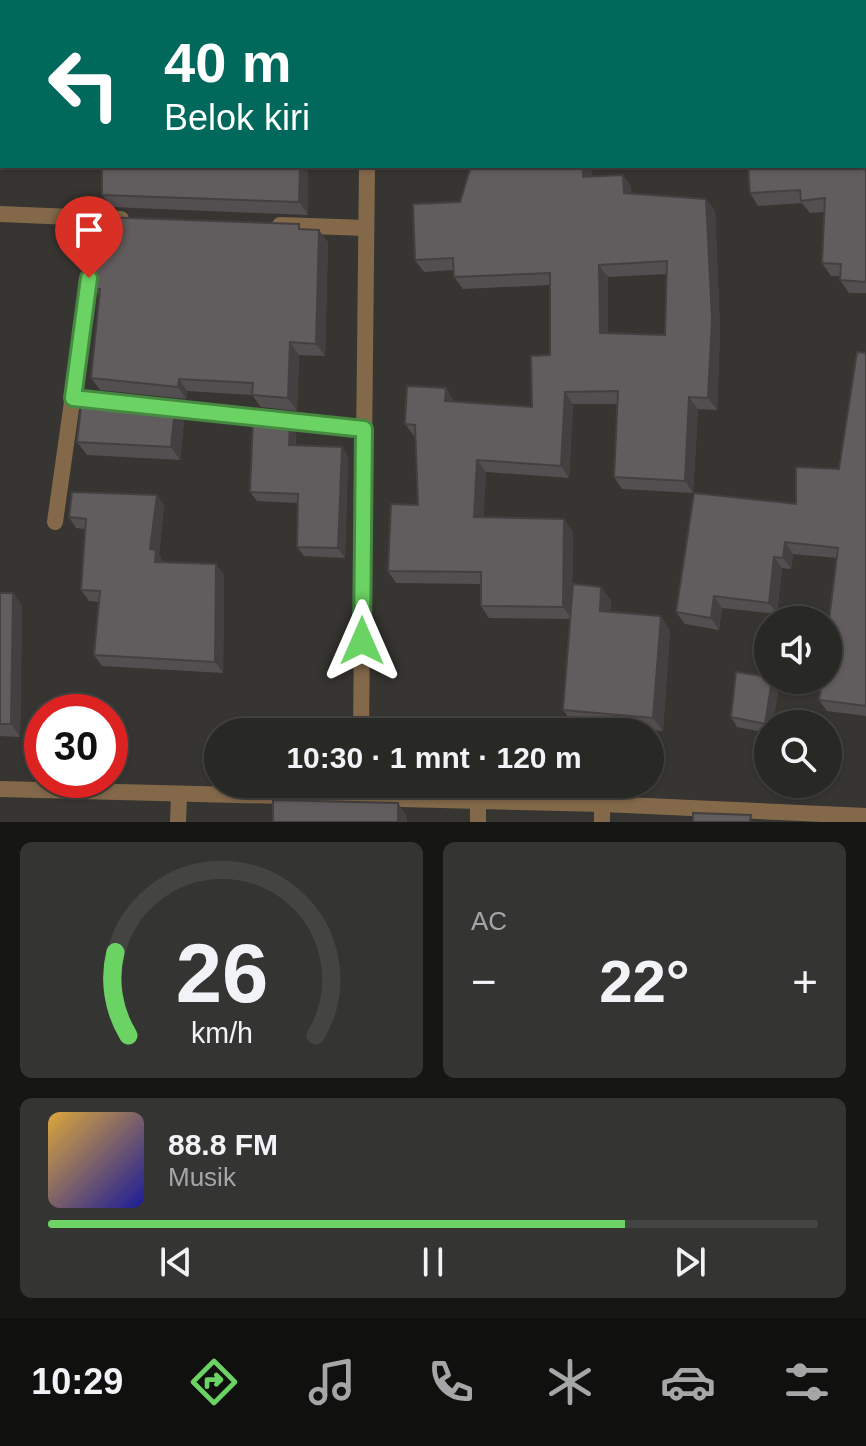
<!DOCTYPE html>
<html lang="id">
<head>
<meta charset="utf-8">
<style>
  body { margin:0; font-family:Arial,sans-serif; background:#343432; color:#f1f3f6; height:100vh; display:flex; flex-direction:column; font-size:30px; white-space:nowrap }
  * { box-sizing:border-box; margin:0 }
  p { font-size:26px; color:#a5a6a7 }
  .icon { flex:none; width:44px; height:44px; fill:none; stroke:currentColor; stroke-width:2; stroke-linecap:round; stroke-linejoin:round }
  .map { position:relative; height:822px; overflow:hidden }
  .drawer { display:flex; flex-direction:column; gap:20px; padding:20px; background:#161614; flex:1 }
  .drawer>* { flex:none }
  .top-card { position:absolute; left:0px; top:0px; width:866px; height:168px; box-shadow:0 2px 6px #0004,0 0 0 2px #444442; background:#00695c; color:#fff; overflow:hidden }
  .controls { position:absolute; left:754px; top:606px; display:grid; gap:16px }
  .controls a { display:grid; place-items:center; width:88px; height:88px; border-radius:50%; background:#282825; box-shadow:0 2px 6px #0004,0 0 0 2px #444442; font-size:40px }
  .speed { position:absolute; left:24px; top:694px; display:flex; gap:16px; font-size:40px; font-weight:700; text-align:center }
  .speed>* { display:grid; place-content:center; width:104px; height:104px; border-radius:50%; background:#282825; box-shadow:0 2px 6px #0004,0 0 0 2px #444442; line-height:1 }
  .speed .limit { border:12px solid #d22; background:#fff; color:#111 }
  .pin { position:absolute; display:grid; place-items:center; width:68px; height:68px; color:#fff; margin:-82px -34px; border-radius:50% 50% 50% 0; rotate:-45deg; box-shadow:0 0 8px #0007 }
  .pin .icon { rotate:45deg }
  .me { position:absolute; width:88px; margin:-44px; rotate:0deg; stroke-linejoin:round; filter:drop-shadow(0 0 6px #0008) }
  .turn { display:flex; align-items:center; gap:28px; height:168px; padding:0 32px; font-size:36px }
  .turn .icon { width:104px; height:104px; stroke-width:2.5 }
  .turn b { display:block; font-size:56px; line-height:68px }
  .big { font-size:60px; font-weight:800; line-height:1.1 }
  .drawer .tile { flex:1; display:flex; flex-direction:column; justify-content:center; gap:12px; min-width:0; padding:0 28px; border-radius:12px; background:#343432 }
  .drawer .dial { align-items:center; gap:0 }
  .dial svg { height:208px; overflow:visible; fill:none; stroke:#444442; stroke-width:7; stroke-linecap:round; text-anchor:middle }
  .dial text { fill:#f1f3f6; stroke:none }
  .song { display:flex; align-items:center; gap:24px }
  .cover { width:96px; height:96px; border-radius:12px; background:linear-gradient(135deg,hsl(40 70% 55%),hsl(240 70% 35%)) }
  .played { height:8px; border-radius:4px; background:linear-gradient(90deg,#6bd363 75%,#444442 75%) }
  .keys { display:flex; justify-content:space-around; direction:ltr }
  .heat { display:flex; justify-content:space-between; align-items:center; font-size:44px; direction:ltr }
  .drawer .tiles { flex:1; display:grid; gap:20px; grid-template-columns:1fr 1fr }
  .tile:last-child { grid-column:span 2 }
  .trip { position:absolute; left:204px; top:718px; width:460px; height:80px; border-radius:40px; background:#282825; box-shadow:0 2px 6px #0004,0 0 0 2px #444442; font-weight:800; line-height:80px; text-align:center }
  .menu { display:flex; height:128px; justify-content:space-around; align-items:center; background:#10100f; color:#a5a6a7 }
  .menu .icon { width:56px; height:56px }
  .menu .on { color:#6bd363 }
  .menu b { font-size:36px; color:#f1f3f6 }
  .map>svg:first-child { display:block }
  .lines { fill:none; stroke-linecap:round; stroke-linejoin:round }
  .minor { stroke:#83694a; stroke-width:16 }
  .tertiary { stroke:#83694a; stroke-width:16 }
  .wall { fill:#534f50; fill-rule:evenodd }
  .shaded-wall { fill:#444041 }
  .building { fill:#615c5d; stroke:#444041; stroke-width:2; fill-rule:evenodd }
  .route-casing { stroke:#468940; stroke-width:20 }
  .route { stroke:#6bd363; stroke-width:14 }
</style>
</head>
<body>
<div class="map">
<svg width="866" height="822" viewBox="0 0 866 822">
  <rect width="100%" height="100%" fill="#363531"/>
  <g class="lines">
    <path class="minor" d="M368 2V0
      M0 214 121 219
      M280 225 366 228
      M155 407 364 429
      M55 522 98 218
      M361 732 367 166
      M178 822 179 796
      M478 822V802
      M602 822V804"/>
    <path class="tertiary" d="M0 789 602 804 866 816"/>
  </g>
  <path class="wall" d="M0 0H352V2H2V153H0Z
    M554 0H628V2H554Z
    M866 48V293H849L840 280V276H831L822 263 824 212 810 213 802 203 758 206 750 193 864 166Z
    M308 166V215L111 207 102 195Z
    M471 166H592V177L623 175 631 187V194L706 199 715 211 720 331 717 410 698 409 693 493 622 489 614 477 617 404H573L569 478 486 472 483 517 573 531 572 595 611 600 610 612 670 630 663 731 573 724 563 710 570 619 489 618 481 606V584L396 583 388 571 418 505 415 436H414L405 424 446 388 454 402 532 407 550 355V285L463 289 454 277V270L424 272 415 260 460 202ZM667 274 665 335 608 334V277Z
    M303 230 328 242 325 356 299 355 297 411 261 407 252 395 187 391 186 399 100 390 91 378 99 296 94 288Z
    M866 353V716L827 711 819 700 837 558 793 554 791 569 782 568 777 614 722 608 719 630 685 624 676 612 796 504 839 469Z
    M184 421 180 460 87 455 77 442Z
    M296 433V445L342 447 348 457 345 558 304 556 297 547 298 503 257 501 250 492Z
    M157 495 164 506 159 554 163 562 224 575 223 673 102 666 94 655 99 602 89 601 81 590 86 529 76 528 69 517Z
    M0 593H13L22 606 20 737 0 736Z
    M779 687 768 724V733L737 727 731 717Z"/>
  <path class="shaded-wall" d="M300 166H308V215L299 202Z
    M583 166H592V190L583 177Z
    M623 175 631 187 632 206 624 193Z
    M706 199 715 211 720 331 717 410 708 398Z
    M319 230 328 242 325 356 316 344Z
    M599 265 608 277V346L600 333Z
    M290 342 299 355 297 411 288 398Z
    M179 379 187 391 186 399 178 387Z
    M446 388 454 401V413L445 401Z
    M565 392 573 404 569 478 561 466Z
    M689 397 698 409 693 493 685 481Z
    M175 408 184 421 180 460 171 447Z
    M290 424 296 433 295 455 289 445Z
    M342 447 348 457 345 558 338 548Z
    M477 460 486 472 483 529 474 517Z
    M157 495 164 506 159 554 163 561 162 573 155 562 150 549Z
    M564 519 573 531 572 619 563 607Z
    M785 542 793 554 791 569 783 558Z
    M774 557 782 568 777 614 769 603Z
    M216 564 224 575 223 673 215 662Z
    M601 587 611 600 609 625 600 611Z
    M13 593 22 606 20 737 11 724Z
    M714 596 722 608 719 630 711 618Z
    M661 616 670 630 663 731 653 718Z
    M772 680H774L779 687 773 724H768V728L765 724Z
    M398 803 407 816V822H398Z"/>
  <path class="building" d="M0 0H343V2H2V140H0Z
    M454 0H490V2H454Z
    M554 0H576L563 2H554Z
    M747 0H817L818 2H748Z
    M864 48H866V282L840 280 841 264 822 263 825 198 801 201 800 190 750 193 748 166H864Z
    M102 166H300L299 202 102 195Z
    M471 166H583V177L623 175 624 193 706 199 712 319 708 398 689 397 685 481 614 477 618 391 565 392 561 466 477 460 474 517 564 519 563 607 481 606V572L388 571 391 504 418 505 415 425 405 424 407 386 446 388 445 401 532 407 531 356 550 355V273L454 277 453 258 415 260 413 204 460 202ZM667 261 665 335 600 333 599 265Z
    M102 217 299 224V229L319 230 316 344 290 342 288 398 252 395 253 383 179 379 178 387 91 378 100 289 94 288 97 230 98 222H102Z
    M857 352 866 353V706L819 700 822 680H828V628L838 548 785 542 783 558 774 557 769 603 714 596 711 618 676 612 694 493 796 504V467L839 469Z
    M82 398 175 408 171 447 77 442Z
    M253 420 290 424 289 445 342 447 338 548 297 547 298 494 250 492Z
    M72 492 157 495 150 549 156 550 155 562 216 564 215 662 94 655 100 591 81 590 86 519 69 517Z
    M573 584 601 587 600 611 661 616 653 718 563 710Z
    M0 593H13L11 724H0Z
    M736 672 768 677V680H772L765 724 731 717Z
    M273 800 398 803V822H273Z
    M693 813 751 815 750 822H693Z"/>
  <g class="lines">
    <defs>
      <path id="route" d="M89 278 73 398 364 429 362 641"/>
    </defs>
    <use href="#route" class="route-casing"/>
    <use href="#route" class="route"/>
  </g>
</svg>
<div class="controls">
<a><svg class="icon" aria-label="sound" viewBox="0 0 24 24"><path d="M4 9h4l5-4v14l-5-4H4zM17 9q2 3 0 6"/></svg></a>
<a><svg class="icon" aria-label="search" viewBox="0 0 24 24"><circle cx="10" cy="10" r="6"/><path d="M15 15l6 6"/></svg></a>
</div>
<div class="speed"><div class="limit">30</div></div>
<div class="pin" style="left:89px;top:278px;background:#d93025"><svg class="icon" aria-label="arrive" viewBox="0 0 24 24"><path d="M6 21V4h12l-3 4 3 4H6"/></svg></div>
<svg class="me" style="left:362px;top:641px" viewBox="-20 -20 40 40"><path d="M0-17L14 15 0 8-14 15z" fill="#6bd363" stroke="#fff" stroke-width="4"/></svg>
<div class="trip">10:30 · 1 mnt · 120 m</div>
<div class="top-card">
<div class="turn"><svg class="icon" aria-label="left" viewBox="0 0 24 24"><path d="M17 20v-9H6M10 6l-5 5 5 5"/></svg><div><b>40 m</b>Belok kiri</div></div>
</div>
</div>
<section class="drawer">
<div class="tiles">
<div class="tile dial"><svg viewBox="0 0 100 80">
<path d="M14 69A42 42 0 1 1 86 69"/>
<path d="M14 69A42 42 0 0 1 9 37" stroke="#6bd363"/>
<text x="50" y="56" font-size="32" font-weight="700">26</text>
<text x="50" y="72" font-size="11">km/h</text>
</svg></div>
<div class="tile"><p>AC</p>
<div class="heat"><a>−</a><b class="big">22°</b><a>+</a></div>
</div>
<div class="tile">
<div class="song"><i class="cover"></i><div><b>88.8 FM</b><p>Musik</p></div></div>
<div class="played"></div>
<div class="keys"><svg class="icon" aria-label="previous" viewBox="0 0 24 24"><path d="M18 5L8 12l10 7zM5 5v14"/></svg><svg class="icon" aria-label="pause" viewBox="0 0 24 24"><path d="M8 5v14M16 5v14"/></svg><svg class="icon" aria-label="next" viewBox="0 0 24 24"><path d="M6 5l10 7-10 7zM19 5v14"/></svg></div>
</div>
</div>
</section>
<nav class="menu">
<b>10:29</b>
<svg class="icon on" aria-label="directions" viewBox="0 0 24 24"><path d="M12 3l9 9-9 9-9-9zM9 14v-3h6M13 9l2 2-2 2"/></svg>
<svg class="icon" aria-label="music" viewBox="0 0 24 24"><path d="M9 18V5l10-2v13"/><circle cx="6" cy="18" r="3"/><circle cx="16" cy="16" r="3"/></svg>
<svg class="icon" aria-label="phone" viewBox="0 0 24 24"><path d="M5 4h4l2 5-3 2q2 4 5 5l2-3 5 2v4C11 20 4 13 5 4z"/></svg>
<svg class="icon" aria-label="climate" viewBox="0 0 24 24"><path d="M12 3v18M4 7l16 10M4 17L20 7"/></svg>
<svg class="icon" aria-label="car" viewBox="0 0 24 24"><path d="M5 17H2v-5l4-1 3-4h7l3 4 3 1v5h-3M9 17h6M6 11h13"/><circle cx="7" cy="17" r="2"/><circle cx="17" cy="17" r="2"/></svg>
<svg class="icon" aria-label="filters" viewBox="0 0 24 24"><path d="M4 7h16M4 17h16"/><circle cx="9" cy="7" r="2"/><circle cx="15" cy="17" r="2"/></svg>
</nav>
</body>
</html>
